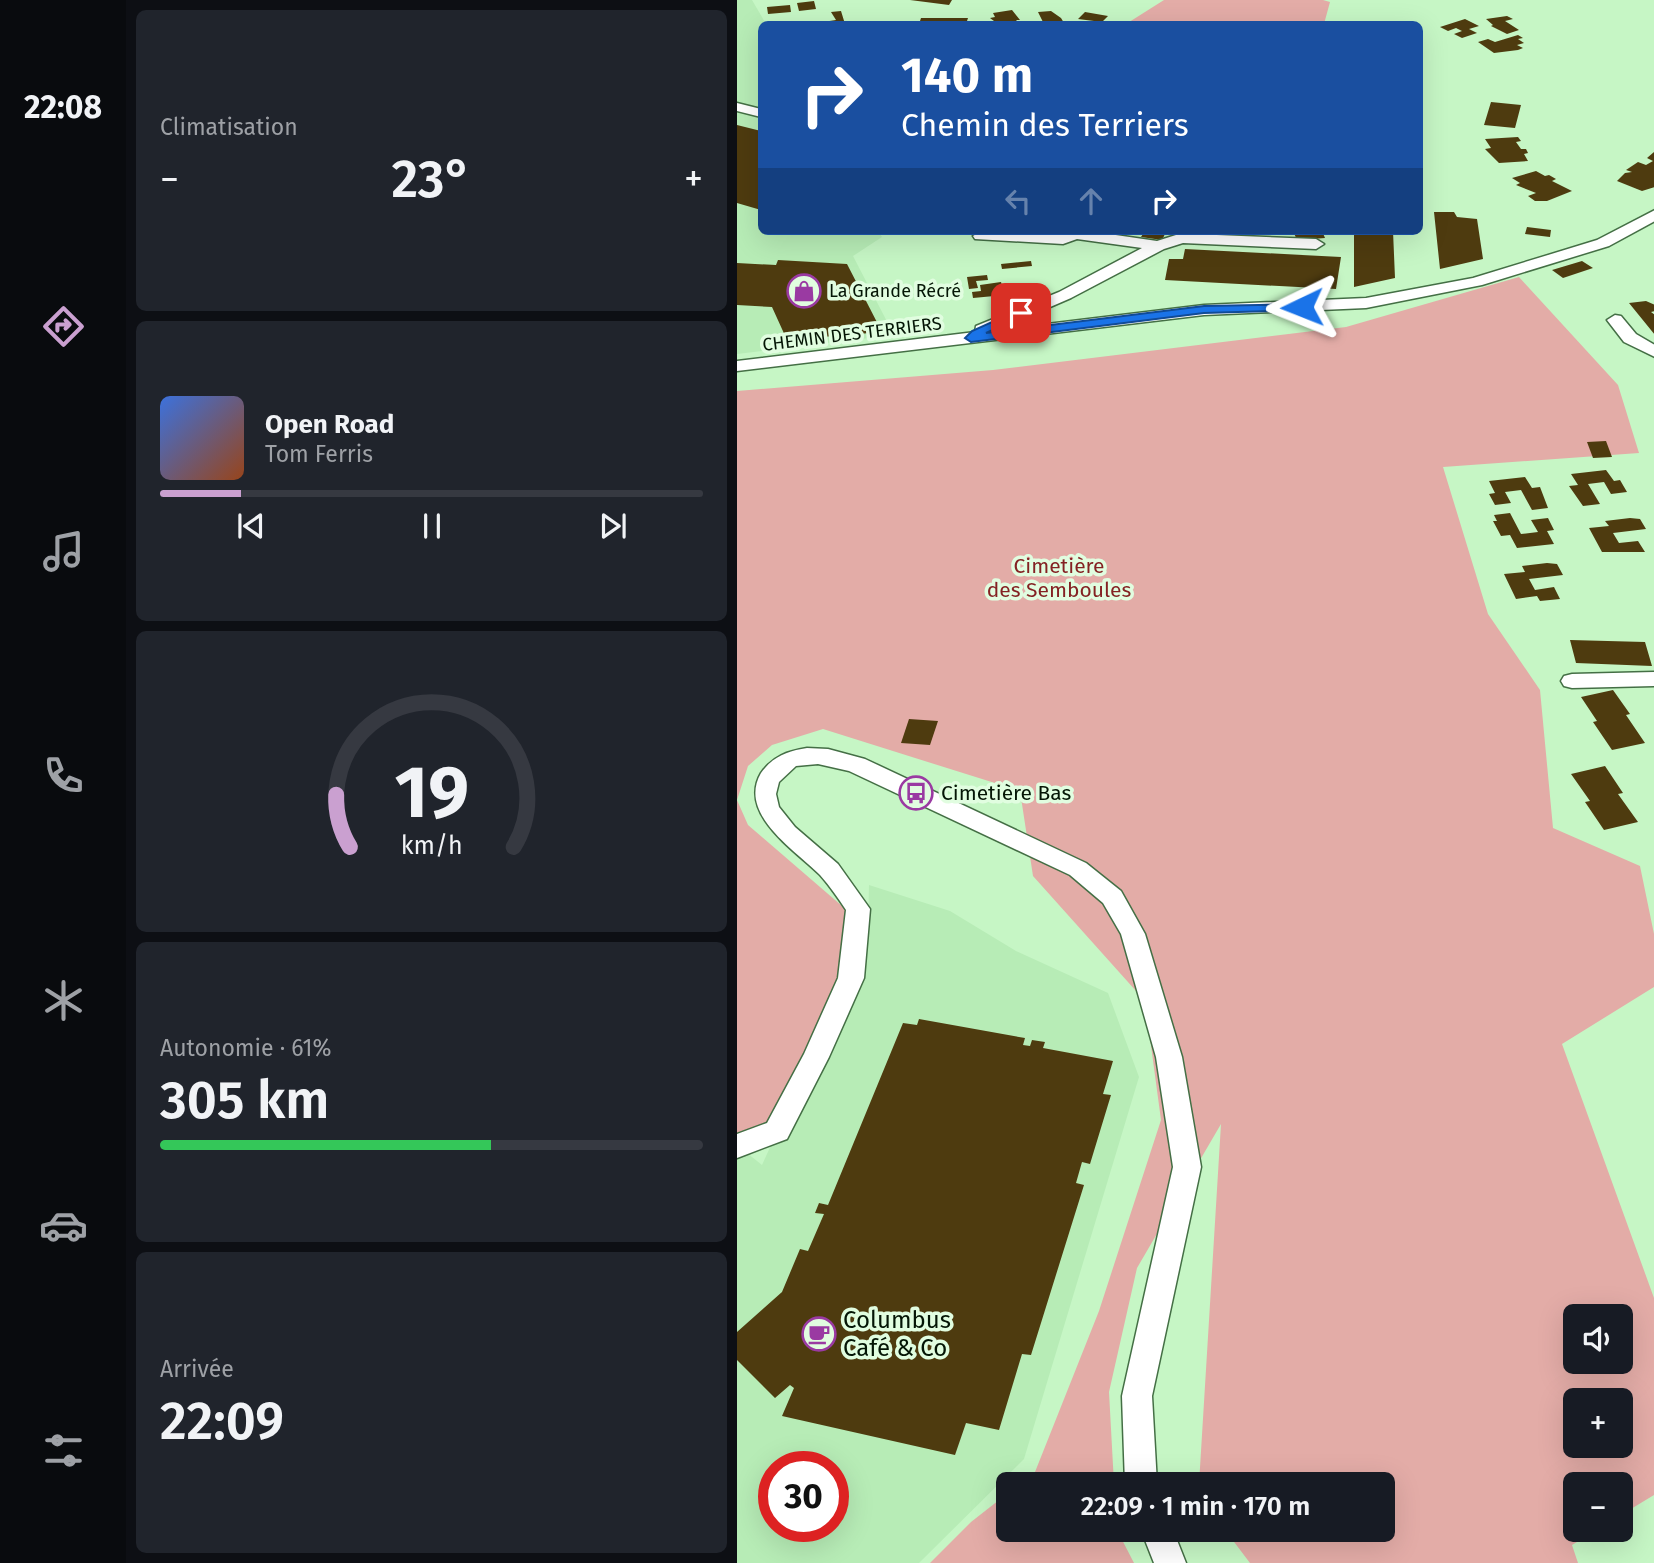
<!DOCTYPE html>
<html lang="fr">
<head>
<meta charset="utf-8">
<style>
  body { margin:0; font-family:"Fira Sans",sans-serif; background:#20242c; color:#f1f3f6; height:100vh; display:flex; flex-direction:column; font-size:26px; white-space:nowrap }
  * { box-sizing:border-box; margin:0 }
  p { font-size:23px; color:#9ea1a6 }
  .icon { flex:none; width:38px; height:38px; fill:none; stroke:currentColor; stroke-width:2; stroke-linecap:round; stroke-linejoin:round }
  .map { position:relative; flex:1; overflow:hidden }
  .details { display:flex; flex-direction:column; gap:10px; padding:10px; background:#0d0f14; width:611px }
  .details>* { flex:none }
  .hud { position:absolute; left:21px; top:21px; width:665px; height:214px; border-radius:10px; box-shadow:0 7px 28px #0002; background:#1a4fa0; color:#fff; overflow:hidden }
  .controls { position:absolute; left:826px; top:1304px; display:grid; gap:14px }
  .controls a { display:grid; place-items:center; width:70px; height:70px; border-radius:10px; background:#171b24; box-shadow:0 7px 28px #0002; font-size:35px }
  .speed { position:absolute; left:21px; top:1451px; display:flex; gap:14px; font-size:35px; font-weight:700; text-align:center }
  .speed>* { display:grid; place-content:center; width:91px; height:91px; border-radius:50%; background:#171b24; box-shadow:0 7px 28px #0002; line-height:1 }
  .speed .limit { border:10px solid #d22; background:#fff; color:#111 }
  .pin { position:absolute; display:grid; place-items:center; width:60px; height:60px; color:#fff; margin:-30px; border-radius:14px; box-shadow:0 4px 10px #0006 }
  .me { position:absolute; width:77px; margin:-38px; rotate:268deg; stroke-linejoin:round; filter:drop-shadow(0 0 5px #0008) }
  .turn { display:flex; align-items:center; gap:24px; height:147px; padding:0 28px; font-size:32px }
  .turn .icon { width:91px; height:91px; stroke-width:2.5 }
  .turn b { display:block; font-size:49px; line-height:60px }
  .lanes { display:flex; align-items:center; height:66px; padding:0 28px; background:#0003; justify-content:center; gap:35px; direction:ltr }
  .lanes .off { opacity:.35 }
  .big { font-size:52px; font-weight:600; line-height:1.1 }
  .details .card { flex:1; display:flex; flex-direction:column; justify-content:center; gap:10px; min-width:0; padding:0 24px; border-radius:10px; background:#20242c }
  .details .dial { align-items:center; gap:0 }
  .dial svg { height:182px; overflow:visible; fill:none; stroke:#363941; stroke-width:7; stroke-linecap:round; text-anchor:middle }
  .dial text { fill:#f1f3f6; stroke:none }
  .song { display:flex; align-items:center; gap:21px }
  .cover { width:84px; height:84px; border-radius:10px; background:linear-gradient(135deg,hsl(220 70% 55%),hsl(20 70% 35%)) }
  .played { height:7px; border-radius:4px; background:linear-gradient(90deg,#caa0d0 15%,#363941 15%) }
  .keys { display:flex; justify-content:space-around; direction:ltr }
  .heat { display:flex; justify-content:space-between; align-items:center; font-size:38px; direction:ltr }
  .charge { height:10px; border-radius:5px; background:linear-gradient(90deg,#34c759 61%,#363941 0) }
  .trip { position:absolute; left:259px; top:1472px; width:399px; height:70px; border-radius:10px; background:#171b24; box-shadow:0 7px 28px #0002; font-weight:600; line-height:70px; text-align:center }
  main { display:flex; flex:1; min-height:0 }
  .dock { display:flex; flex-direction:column; width:126px; justify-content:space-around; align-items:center; background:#090b0e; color:#9ea1a6 }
  .dock .icon { width:49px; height:49px }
  .dock .on { color:#caa0d0 }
  .dock b { font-size:32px; color:#f1f3f6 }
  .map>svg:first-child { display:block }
  .built { fill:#b7ecb6; fill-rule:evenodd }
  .green { fill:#e3aca7; fill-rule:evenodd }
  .building { fill:#4e3b0f }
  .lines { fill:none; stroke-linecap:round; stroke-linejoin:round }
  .minor-casing { stroke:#446f45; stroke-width:3 }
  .minor { fill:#fff; fill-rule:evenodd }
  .route { fill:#1a73e8; stroke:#114b97; stroke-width:2 }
  .labels { text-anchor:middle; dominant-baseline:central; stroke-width:7; stroke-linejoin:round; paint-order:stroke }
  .far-poi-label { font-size:18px; fill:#041505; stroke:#e1fde0; text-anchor:start }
  .far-street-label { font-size:18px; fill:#041505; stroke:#e1fde0 }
  .park-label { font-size:21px; fill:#842223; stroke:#e1fde0 }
  .poi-label { font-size:21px; fill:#041505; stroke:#e1fde0; text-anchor:start }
  .near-poi-label { font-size:24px; fill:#041505; stroke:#e1fde0; text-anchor:start }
</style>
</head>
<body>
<main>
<nav class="dock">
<b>22:08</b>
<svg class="icon on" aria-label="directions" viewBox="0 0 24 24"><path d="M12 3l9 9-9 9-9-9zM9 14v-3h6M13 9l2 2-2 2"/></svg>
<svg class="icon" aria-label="music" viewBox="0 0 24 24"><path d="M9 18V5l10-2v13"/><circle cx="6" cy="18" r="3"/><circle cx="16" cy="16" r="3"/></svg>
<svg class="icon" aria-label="phone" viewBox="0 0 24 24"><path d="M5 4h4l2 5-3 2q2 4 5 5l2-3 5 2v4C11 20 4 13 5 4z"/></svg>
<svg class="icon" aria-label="climate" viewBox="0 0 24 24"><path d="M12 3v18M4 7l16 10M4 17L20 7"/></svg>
<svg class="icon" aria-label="car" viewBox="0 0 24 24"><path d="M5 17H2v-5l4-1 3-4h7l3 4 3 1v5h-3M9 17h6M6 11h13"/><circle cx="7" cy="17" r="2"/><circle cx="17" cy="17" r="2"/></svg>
<svg class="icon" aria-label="filters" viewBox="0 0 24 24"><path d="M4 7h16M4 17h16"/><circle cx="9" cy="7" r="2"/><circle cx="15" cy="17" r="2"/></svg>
</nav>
<section class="details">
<div class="card"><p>Climatisation</p>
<div class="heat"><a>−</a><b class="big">23°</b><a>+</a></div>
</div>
<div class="card">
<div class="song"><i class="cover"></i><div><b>Open Road</b><p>Tom Ferris</p></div></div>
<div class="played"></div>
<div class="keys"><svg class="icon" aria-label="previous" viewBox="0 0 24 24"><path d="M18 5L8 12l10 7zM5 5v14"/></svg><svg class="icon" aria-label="pause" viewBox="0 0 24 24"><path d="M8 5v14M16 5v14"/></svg><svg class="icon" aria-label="next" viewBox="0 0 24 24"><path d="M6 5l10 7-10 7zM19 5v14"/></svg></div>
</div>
<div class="card dial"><svg viewBox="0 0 100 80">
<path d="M14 69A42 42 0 1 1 86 69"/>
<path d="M14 69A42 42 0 0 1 8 46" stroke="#caa0d0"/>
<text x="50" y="56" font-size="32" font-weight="700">19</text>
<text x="50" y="72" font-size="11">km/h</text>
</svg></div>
<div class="card"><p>Autonomie · 61%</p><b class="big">305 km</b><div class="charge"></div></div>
<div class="card"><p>Arrivée</p><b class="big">22:09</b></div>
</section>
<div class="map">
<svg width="918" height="1563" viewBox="0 0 918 1563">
  <rect width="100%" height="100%" fill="#c6f6c5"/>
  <path class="built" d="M0 0H15L29 24H24V231H141L145 237 116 256 157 335 0 354Z
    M132 885 213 911 279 951 371 993 402 1077 287 1459 182 1563H0V1145L25 1165 131 932ZM37 1466H96V1526H37Z"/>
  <path class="green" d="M427 0H586L593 2 587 24H389Z
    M782 277 881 385 902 453 706 467 751 614 803 690 816 828 903 866 917 934V987L825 1044 917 1298V1495L884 1515V1484H838V1530H860L835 1545 841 1563H513L488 1530H646V1484H462L484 1124 400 1268 372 1392 377 1484H283L298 1472 362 1311 424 1120 408 1001 296 876 283 791 86 729 35 745 11 766 0 800 11 825 112 912 103 981 32 1127 0 1137V391L256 370 609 327ZM838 1316H884V1362H838ZM838 1400H884V1446H838Z
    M271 1493V1530H380L397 1563H193L234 1522Z"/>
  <path class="building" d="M173 0H215L212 5Z
    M77 1 79 9 62 11 60 3Z
    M53 5 54 12 31 14 30 7Z
    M275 10 283 20H279L283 24H261L253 18 258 17 256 13Z
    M104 11 108 24H73L99 20 94 12Z
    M314 11 324 18 327 23 307 24 301 12Z
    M348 12 371 16 365 22 341 19Z
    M770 16 776 19 768 21 782 30 770 34 754 26 756 25 749 19Z
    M184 18H231L229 24H182Z
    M728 19 742 26 732 29 740 33 725 38 717 34 725 31 719 28 711 31 703 27Z
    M781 35 786 38 781 39 787 43 780 45 786 48 781 50 757 53 741 42 751 39 758 42Z
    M754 102 784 105 778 128 747 125Z
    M0 125 24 131V210L0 203Z
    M781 137 784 141 779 142 784 149H789L791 153 787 154 791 161 762 163 748 149 754 148 748 139Z
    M918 151V187L905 191 880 181 888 173 895 172 889 170 901 162 909 165 916 161 910 158Z
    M799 171 808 176 812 175 819 179 815 181 835 191 810 201H798L791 196 799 193 779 185 783 183 775 178Z
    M697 212H717L720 217 740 219 746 259 703 269Z
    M790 227 814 230 813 237 788 234Z
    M397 231H408L428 234 425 240 404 237 406 234Z
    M556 231H585L588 238 560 240Z
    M617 231H656L658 278 617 287Z
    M448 249 604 257 599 289 428 280 432 259H446Z
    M41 260 110 264 145 332 50 340 35 307 0 305V263L39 265Z
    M294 261 295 266 265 269 264 264Z
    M845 261 856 268 826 278 815 270Z
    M250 275 251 280 239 281 241 288 232 289 230 277Z
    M264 282 268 295 236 298 235 292 244 291 243 285Z
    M909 301 918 305V311L914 312 918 315V335L892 303Z
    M869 441 875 457 856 458 850 442Z
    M869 470 877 481 883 480 890 492 874 494 867 482 851 484 863 504 846 506 832 486 841 485 834 474Z
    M788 477 795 488 803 487 811 508 795 510 784 490 768 492 774 503 758 505 752 494 758 493 752 481Z
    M773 513 784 534 801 532 794 520 811 518 817 530 810 531 817 544 780 548 773 535 764 536 756 521H760L757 515Z
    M893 518 903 519 909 529 876 533 882 543 901 541 908 552H865L852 528 872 526 868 521Z
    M810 563 820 564 826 575 792 579 798 590 817 587 823 599 803 601 800 596 779 599 767 574 788 572 785 566Z
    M833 640 908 642 915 666 839 663Z
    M876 690 893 714 889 715 908 743 875 750 856 722 860 721 844 697Z
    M172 719 201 721 193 745 164 743Z
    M868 766 886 793 881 794 901 822 867 830 848 802 853 801 834 774Z
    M182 1019 288 1038 286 1045 293 1046 295 1040 308 1042 306 1048 376 1061 366 1094 374 1095 353 1164 345 1162 339 1183 347 1185 294 1355 285 1354 262 1430 229 1423 218 1455 45 1416 57 1388 53 1385 38 1398 0 1360V1332L45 1292 63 1249 71 1251 87 1214 78 1213 82 1203 91 1205 166 1023 180 1025Z"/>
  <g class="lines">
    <defs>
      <path id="minor" d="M0 103 24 109V117L0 111Z
        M918 210V221L872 246 745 285 629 308 467 315 0 371V361L238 332 239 326 322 292 405 248 340 239 326 244 238 239 236 236 244 231 324 234 351 231 420 241 439 235 441 231H457L455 234 579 239 587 244 579 249 446 243 427 249 334 298 260 330 467 305 629 298 736 278 860 240Z
        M878 315 884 316 899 334 918 345V357L887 342 870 320Z
        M918 672V686L835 688 827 686 824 681 827 676 835 674Z
        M70 748 91 749 128 759 349 863 384 891 408 934 445 1057 464 1167 415 1396 420 1484H388L385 1396 436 1167 419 1057 384 934 366 903 333 875 112 771 81 764 59 766 42 782 39 794 42 807 58 827 101 864 133 909 127 978 92 1057 50 1139 0 1158V1134L30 1123 67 1054 101 978 109 910C101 898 93 886 83 875 59 851 0 814 24 773 36 756 51 751 70 748Z
        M404 1530H436L449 1563H417Z"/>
    </defs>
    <use href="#minor" class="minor-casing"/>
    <use href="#minor" class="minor"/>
  </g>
  <path class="route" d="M570 304V309L565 310 467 313 234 342 228 338 235 331 284 309 290 313 289 315 249 333 467 306Z"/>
  <defs>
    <symbol id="shop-ring" viewBox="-11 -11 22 22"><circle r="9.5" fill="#e1fde0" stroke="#9a3aa2" stroke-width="1.5"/><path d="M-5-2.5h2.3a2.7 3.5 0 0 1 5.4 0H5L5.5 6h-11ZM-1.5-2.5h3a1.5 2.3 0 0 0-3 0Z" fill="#9a3aa2"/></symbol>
    <symbol id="bus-ring" viewBox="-11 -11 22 22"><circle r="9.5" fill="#e1fde0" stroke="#9a3aa2" stroke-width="1.5"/><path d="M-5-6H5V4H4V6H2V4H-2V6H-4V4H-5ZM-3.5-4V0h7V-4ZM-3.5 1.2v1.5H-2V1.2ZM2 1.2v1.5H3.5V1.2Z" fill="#9a3aa2"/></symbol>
    <symbol id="cafe-ring" viewBox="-11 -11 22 22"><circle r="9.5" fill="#e1fde0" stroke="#9a3aa2" stroke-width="1.5"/><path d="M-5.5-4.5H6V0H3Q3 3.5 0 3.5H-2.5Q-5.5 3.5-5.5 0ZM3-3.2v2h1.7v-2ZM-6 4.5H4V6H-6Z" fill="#9a3aa2"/></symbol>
  </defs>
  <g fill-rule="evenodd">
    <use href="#shop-ring" x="48" y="272" width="38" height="38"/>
    <use href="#bus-ring" x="160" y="774" width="38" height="38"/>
    <use href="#cafe-ring" x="63" y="1315" width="38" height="38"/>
  </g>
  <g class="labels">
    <g class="far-poi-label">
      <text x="92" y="291">La Grande Récré</text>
    </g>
    <g class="far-street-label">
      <text transform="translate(115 334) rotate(-7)">CHEMIN DES TERRIERS</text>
    </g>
    <g class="park-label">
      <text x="322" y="566">Cimetière<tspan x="322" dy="24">des Semboules</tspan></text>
    </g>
    <g class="poi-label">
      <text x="204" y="793">Cimetière Bas</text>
    </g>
    <g class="near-poi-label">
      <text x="106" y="1320">Columbus<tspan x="106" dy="28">Café &amp; Co</tspan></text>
    </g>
  </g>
</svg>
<div class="controls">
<a><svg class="icon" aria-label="sound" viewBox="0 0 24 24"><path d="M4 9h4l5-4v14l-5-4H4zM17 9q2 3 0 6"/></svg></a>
<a>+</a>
<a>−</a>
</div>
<div class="speed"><div class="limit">30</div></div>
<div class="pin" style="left:284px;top:313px;background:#d93025"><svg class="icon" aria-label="arrive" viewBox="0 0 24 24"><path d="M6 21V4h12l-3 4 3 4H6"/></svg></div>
<svg class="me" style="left:565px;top:307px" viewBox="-20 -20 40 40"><path d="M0-17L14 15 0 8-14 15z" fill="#1a73e8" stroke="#fff" stroke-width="4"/></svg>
<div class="trip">22:09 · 1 min · 170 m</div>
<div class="hud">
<div class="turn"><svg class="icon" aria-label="right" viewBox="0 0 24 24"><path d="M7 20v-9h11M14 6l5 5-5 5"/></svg><div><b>140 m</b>Chemin des Terriers</div></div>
<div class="lanes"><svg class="icon off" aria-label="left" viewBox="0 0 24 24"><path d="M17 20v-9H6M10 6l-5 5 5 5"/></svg><svg class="icon off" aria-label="ahead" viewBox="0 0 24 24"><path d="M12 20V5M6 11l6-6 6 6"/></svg><svg class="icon" aria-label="right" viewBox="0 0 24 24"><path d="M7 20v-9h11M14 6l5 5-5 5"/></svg></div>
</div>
</div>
</main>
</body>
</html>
